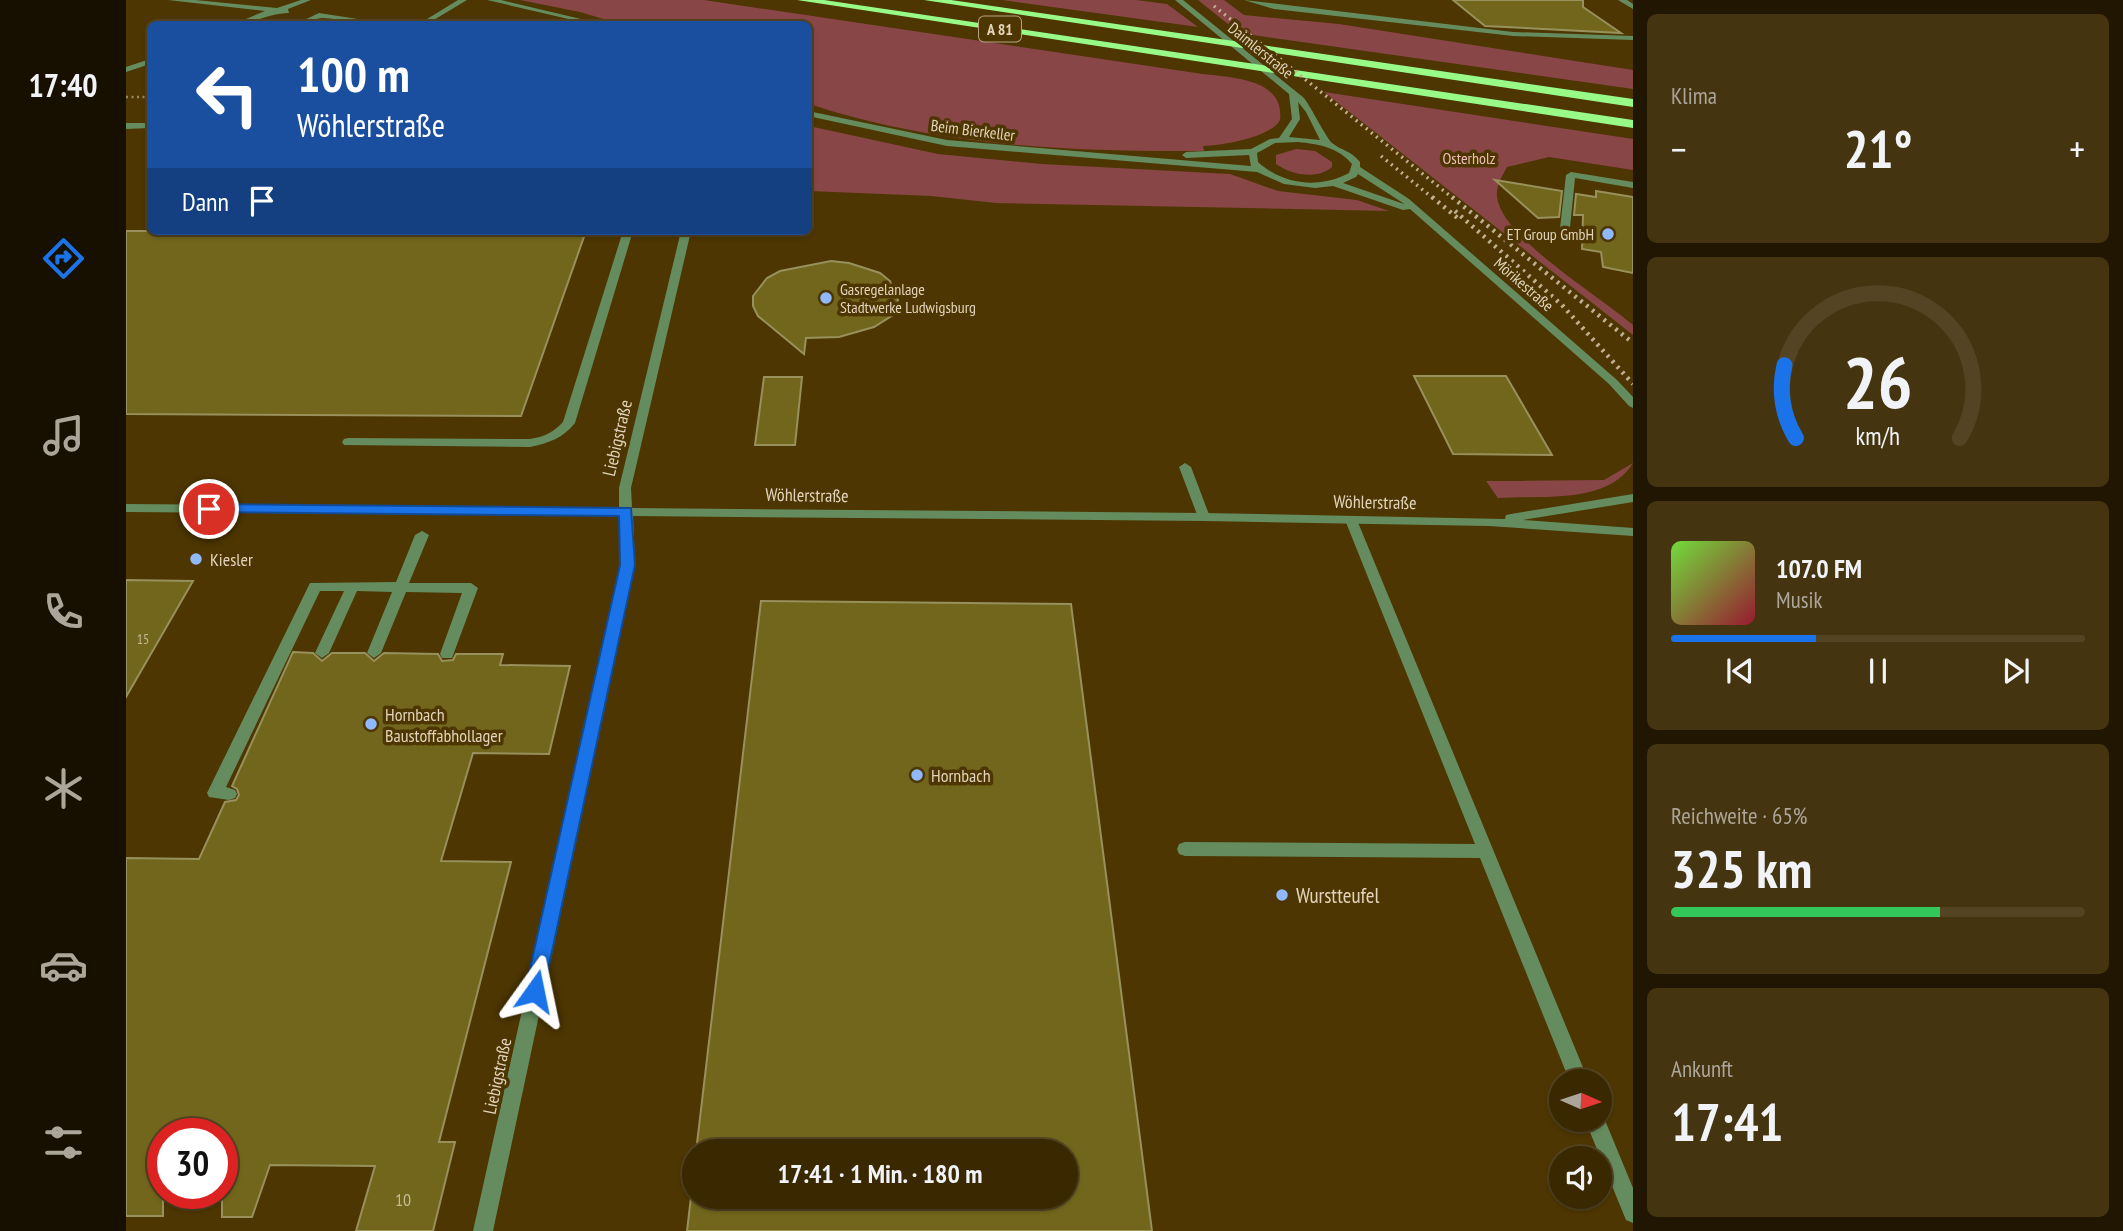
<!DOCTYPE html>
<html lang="de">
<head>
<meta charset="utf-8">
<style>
  body { margin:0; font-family:"PT Sans Narrow",sans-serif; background:#453410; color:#f1f3f6; height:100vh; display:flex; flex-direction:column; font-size:26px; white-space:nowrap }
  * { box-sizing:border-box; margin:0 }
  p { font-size:23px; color:#aba699 }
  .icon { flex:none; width:38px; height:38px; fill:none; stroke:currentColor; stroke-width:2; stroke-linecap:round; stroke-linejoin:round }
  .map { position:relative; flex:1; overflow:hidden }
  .panel { display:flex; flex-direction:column; gap:14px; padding:14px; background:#201601; width:490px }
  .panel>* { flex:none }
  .hud { position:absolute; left:21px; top:21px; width:665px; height:214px; border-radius:10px; box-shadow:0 2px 5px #0004,0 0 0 2px #544423; background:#1a4fa0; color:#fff; overflow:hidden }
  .needle { width:46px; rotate:93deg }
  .controls { position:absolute; left:1423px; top:1069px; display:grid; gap:14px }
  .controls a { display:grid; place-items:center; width:63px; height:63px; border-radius:50%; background:#3a2801; box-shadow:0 2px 5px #0004,0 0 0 2px #544423; font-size:35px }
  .speed { position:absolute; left:21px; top:1118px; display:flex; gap:14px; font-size:35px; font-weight:700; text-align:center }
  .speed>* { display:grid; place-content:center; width:91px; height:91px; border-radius:50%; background:#3a2801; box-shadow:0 2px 5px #0004,0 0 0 2px #544423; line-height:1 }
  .speed .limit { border:10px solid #d22; background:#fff; color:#111 }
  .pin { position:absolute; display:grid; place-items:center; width:60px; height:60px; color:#fff; margin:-30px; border:4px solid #fff; border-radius:50%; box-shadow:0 2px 7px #0007 }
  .me { position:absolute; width:77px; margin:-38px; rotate:12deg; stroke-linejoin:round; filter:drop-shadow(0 0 5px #0008) }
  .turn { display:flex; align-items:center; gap:24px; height:147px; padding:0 35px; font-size:32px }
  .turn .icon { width:91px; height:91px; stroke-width:2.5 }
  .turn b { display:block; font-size:49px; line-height:60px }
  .then { display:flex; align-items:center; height:66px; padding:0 35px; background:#0003; gap:14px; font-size:26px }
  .big { font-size:52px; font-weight:700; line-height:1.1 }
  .panel .card { flex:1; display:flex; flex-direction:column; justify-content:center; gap:10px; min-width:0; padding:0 24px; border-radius:10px; background:#453410 }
  .panel .dial { align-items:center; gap:0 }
  .dial svg { height:182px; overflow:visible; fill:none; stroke:#544423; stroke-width:7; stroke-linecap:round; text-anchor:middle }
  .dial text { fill:#f1f3f6; stroke:none }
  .song { display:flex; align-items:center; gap:21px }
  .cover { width:84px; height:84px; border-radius:10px; background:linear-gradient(135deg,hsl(100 70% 55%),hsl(350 70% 35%)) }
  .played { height:7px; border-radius:4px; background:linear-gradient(90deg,#1a73e8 35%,#544423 35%) }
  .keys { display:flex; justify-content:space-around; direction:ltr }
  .heat { display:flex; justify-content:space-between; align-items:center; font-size:38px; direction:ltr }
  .charge { height:10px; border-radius:5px; background:linear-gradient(90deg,#34c759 65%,#544423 0) }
  .trip { position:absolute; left:556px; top:1139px; width:396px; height:70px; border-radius:35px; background:#3a2801; box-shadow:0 2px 5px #0004,0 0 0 2px #544423; font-weight:700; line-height:70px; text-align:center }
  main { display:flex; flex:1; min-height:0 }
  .tabs { display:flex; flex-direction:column; width:126px; justify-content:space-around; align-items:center; background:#171000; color:#aba699 }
  .tabs .icon { width:49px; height:49px }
  .tabs .current { color:#1a73e8 }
  .tabs b { font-size:32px; color:#f1f3f6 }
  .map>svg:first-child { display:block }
  .green { fill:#884646 }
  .building { fill:#71661b; stroke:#98905d; stroke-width:2 }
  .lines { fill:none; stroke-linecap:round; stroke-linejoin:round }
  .path { stroke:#9a8862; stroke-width:2.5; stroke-dasharray:2 3.5; stroke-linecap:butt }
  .service { fill:#658c5e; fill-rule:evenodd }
  .minor { fill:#658c5e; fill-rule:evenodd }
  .motorway { fill:#98fb88; fill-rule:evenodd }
  .rail-far1 { stroke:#c0b091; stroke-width:3.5; stroke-dasharray:2 4.5; stroke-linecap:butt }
  .rail { stroke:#c0b091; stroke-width:4.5; stroke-dasharray:2.5 5; stroke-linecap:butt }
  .route { fill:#1a73e8; stroke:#114b97; stroke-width:2 }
  .poi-dot { fill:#90b8fd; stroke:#4d3601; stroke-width:2.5 }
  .labels { text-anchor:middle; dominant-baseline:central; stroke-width:7; stroke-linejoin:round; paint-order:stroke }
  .number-label { font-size:14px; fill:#c6b894 }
  .shield { fill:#4d3601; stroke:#b5a584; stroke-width:2 }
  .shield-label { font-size:16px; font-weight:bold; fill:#e2d4bc }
  .far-street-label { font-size:16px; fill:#e2d4bc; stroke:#4d3601 }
  .far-park-label { font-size:16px; fill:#f0bdbb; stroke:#4d3601 }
  .far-poi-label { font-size:16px; fill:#e2d4bc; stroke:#4d3601; text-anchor:end }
  .street-label { font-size:18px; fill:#e2d4bc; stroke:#4d3601 }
  .poi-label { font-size:18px; fill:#e2d4bc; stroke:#4d3601; text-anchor:start }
  .near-number-label { font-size:18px; fill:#c6b894 }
  .near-poi-label { font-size:21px; fill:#e2d4bc; stroke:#4d3601; text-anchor:start }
</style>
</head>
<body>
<main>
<nav class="tabs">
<b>17:40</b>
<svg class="icon current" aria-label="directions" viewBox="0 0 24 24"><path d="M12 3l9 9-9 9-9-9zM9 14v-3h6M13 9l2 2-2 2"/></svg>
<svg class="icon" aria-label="music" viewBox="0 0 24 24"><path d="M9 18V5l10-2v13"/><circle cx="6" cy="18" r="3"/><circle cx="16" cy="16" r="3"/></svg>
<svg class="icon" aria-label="phone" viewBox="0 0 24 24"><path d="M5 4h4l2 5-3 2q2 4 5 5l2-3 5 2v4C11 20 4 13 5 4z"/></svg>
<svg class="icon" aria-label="climate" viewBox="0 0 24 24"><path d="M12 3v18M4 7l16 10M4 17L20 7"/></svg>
<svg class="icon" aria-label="car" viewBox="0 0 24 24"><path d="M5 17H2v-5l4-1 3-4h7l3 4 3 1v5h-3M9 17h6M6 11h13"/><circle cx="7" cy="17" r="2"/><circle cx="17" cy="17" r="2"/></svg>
<svg class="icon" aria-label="filters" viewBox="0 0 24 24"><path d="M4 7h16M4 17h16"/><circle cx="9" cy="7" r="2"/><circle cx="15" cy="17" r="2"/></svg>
</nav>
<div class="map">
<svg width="1507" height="1231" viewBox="0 0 1507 1231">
  <rect width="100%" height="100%" fill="#4d3601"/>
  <path class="green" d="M394 0H578L1070 73C1101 78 1159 76 1154 120 1146 137 1095 146 1077 146L1078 151C943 152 811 146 683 104L682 24H494L454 12Z
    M876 0H1010L1041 4 1072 27Z
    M1072 0H1098L1118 15 1213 24 1507 70V89L1113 33Z
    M1198 92 1507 139V170L1423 157 1381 167C1376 176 1370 186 1371 197 1376 238 1475 297 1507 325V335Z
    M683 126 812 154 916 164 1104 174 1152 191 1231 200 1263 211 870 203 805 196 683 191Z
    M1170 149 1189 151 1206 162V167C1191 180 1165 175 1150 164V155Z
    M1507 463C1482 505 1415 495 1372 498L1360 481 1478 480Z"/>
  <path class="building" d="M1327 0H1457V7L1495 33 1359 26Z
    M1369 180 1436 191 1433 217 1412 218Z
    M1470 191 1507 197V273L1477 267 1475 252 1456 249 1457 215H1448L1450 194 1470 197Z
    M0 231H460L395 416 0 414Z
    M705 261 723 263 754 273 764 281 772 300 767 315 748 327 713 337 680 338 678 354 632 316 627 306V296L641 278 654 271Z
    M1288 376H1380L1426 455 1327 454Z
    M638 377H676L669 445H629Z
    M0 580 67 581 0 697Z
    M635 601 945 604 1026 1231H561L569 1163V1197H940V1152H570Z
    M167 652 187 653 196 661 206 653H239L248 661 258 653 312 654 316 661 327 660 330 654H377L374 665 444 666 423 754 347 753 315 861 385 862 313 1142H329L307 1231H230L249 1166 144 1165 126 1217H96V1134H37V1216H0V858L73 859 99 802 110 800 113 795 111 789 106 786Z"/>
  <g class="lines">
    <path class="path" d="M0 97H24"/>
    <path class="service" d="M42 0H69L151 8 175 0H185L162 9 163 13C144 13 123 25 108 24L139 11Z
      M332 0H341L301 24H293Z
      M1118 0 1387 32 1507 36V40L1387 36 1148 9Z
      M1492 0H1501L1507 4V9Z
      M193 13 251 22 255 24C235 26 217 19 197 18 188 18 180 25 170 24Z
      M24 59V64L0 72V67Z
      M0 123H24V128L0 129Z
      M1445 172 1507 182V188L1449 178 1443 237 1438 240 1433 237 1440 175Z
      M497 231H507L449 423C437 438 423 443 404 447L218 445 216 442 218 439 222 438 404 439C418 437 428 432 437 422Z
      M1059 463 1065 467 1084 517 1083 520H1073L1072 517 1053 467Z
      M1225 516 1231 520 1463 1082H1444L1354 858 1059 856 1053 854 1051 849 1053 844 1059 842 1349 844 1219 520Z
      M296 531 303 535 283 583H345L352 588 326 658H316L314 654 336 593 280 592 255 653 248 658 241 653 266 592 231 591 203 653 196 658 189 653 218 591H194L100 787 109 790 111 794 109 798 103 800 83 797 81 793 184 583 270 582 289 535Z
      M1474 1112 1476 1113 1507 1188V1223L1500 1220 1459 1120H1474Z"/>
    <path class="minor" d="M361 0H375L476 24H464Z
      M1049 0H1057L1178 98C1185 107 1201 139 1206 143 1216 151 1224 150 1234 162V167L1283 199 1491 380 1507 397V408L1503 406 1483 384 1284 209 1277 210 1207 186 1189 188 1158 184 1131 172 821 146 682 116V111L821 140 1125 166 1123 155 1060 158 1056 155 1060 152 1125 149 1144 139 1153 138 1166 119 1163 94ZM1172 102 1180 112 1194 140 1163 137 1174 119ZM1172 142C1193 144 1213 148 1226 164L1223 173C1193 189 1157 185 1132 162L1131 153 1149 143ZM1232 174 1277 203 1278 204 1217 183 1230 177Z
      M555 231H565L505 488 506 508 1078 513 1379 519 1380 515 1385 514 1507 494V502L1397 520 1507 528V536L1363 526 1078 521 507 516 509 565 367 1231H347L495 565 494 516 0 512V504L493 508V488Z"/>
    <path class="motorway" d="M671 0H698L1507 120V128Z
      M798 0H825L1507 99V107Z"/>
    <path class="rail-far1" d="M1088 6 1328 199
      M1255 156 1308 199"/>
    <path class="rail" d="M1306 197 1334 220
      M1326 197 1507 343
      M1329 211 1436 305 1507 384"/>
  </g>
  <path class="route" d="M83 504 505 508 509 565 416 998 409 1000 402 998 399 991 494 565 493 516 78 512 76 509Z"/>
  <g class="poi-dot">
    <circle cx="1482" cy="234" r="7"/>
    <circle cx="700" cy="298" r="7"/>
    <circle cx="70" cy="559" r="7"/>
    <circle cx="245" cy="724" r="7"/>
    <circle cx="791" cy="775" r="7"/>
    <circle cx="1156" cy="895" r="7"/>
  </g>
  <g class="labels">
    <g class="number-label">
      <text x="17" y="639">15</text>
    </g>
    <rect class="shield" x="853" y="16.5" width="42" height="25" rx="5"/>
    <g class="shield-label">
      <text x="874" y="29">A 81</text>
    </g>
    <g class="far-street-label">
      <text transform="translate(1135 50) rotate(39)">Daimlerstraße</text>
      <text transform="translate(847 130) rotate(7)">Beim Bierkeller</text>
      <text transform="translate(1398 284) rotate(41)">Mörikestraße</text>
    </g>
    <g class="far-park-label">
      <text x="1343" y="158">Osterholz</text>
    </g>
    <g class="far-poi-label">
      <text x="1468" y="234">ET Group GmbH</text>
      <text x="714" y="289" text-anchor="start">Gasregelanlage<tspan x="714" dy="18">Stadtwerke Ludwigsburg</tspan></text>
    </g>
    <g class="street-label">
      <text transform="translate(491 438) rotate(-77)">Liebigstraße</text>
      <text transform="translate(681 495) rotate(1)">Wöhlerstraße</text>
      <text transform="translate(1249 502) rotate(1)">Wöhlerstraße</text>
      <text transform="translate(371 1076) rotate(-78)">Liebigstraße</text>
    </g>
    <g class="poi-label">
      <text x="84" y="559">Kiesler</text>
      <text x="259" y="714">Hornbach<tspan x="259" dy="21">Baustoffabhollager</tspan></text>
      <text x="805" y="775">Hornbach</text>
    </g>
    <g class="near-number-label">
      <text x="277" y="1199">10</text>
    </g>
    <g class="near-poi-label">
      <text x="1170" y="895">Wurstteufel</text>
    </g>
  </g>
</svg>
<div class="controls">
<a><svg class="needle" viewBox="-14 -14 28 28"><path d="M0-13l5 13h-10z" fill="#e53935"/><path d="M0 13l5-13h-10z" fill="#aba699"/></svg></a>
<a><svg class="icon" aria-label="sound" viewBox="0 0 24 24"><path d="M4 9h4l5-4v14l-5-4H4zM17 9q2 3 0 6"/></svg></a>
</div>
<div class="speed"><div class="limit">30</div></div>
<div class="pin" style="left:83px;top:509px;background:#d93025"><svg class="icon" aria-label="arrive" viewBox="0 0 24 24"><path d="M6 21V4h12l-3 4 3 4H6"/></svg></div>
<svg class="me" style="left:409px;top:991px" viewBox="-20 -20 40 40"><path d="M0-17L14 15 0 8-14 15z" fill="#1a73e8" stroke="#fff" stroke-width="4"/></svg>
<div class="trip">17:41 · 1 Min. · 180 m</div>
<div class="hud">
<div class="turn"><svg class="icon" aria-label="left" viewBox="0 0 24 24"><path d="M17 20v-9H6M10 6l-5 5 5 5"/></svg><div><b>100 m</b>Wöhlerstraße</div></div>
<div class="then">Dann<svg class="icon" aria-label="arrive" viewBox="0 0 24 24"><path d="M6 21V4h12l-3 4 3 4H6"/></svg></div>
</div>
</div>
<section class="panel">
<div class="card"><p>Klima</p>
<div class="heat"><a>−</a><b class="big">21°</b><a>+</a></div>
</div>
<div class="card dial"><svg viewBox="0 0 100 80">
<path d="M14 69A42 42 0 1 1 86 69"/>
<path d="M14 69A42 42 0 0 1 9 37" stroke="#1a73e8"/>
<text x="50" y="56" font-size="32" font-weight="700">26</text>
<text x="50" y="72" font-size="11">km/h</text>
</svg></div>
<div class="card">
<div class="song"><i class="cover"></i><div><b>107.0 FM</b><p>Musik</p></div></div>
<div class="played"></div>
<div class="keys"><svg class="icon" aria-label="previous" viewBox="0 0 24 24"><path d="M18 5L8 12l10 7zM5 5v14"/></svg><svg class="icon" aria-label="pause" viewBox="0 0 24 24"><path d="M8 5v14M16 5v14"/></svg><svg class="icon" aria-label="next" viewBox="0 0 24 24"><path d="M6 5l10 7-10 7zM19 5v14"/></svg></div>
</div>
<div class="card"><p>Reichweite · 65%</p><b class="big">325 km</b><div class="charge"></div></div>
<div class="card"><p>Ankunft</p><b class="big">17:41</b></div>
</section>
</main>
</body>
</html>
